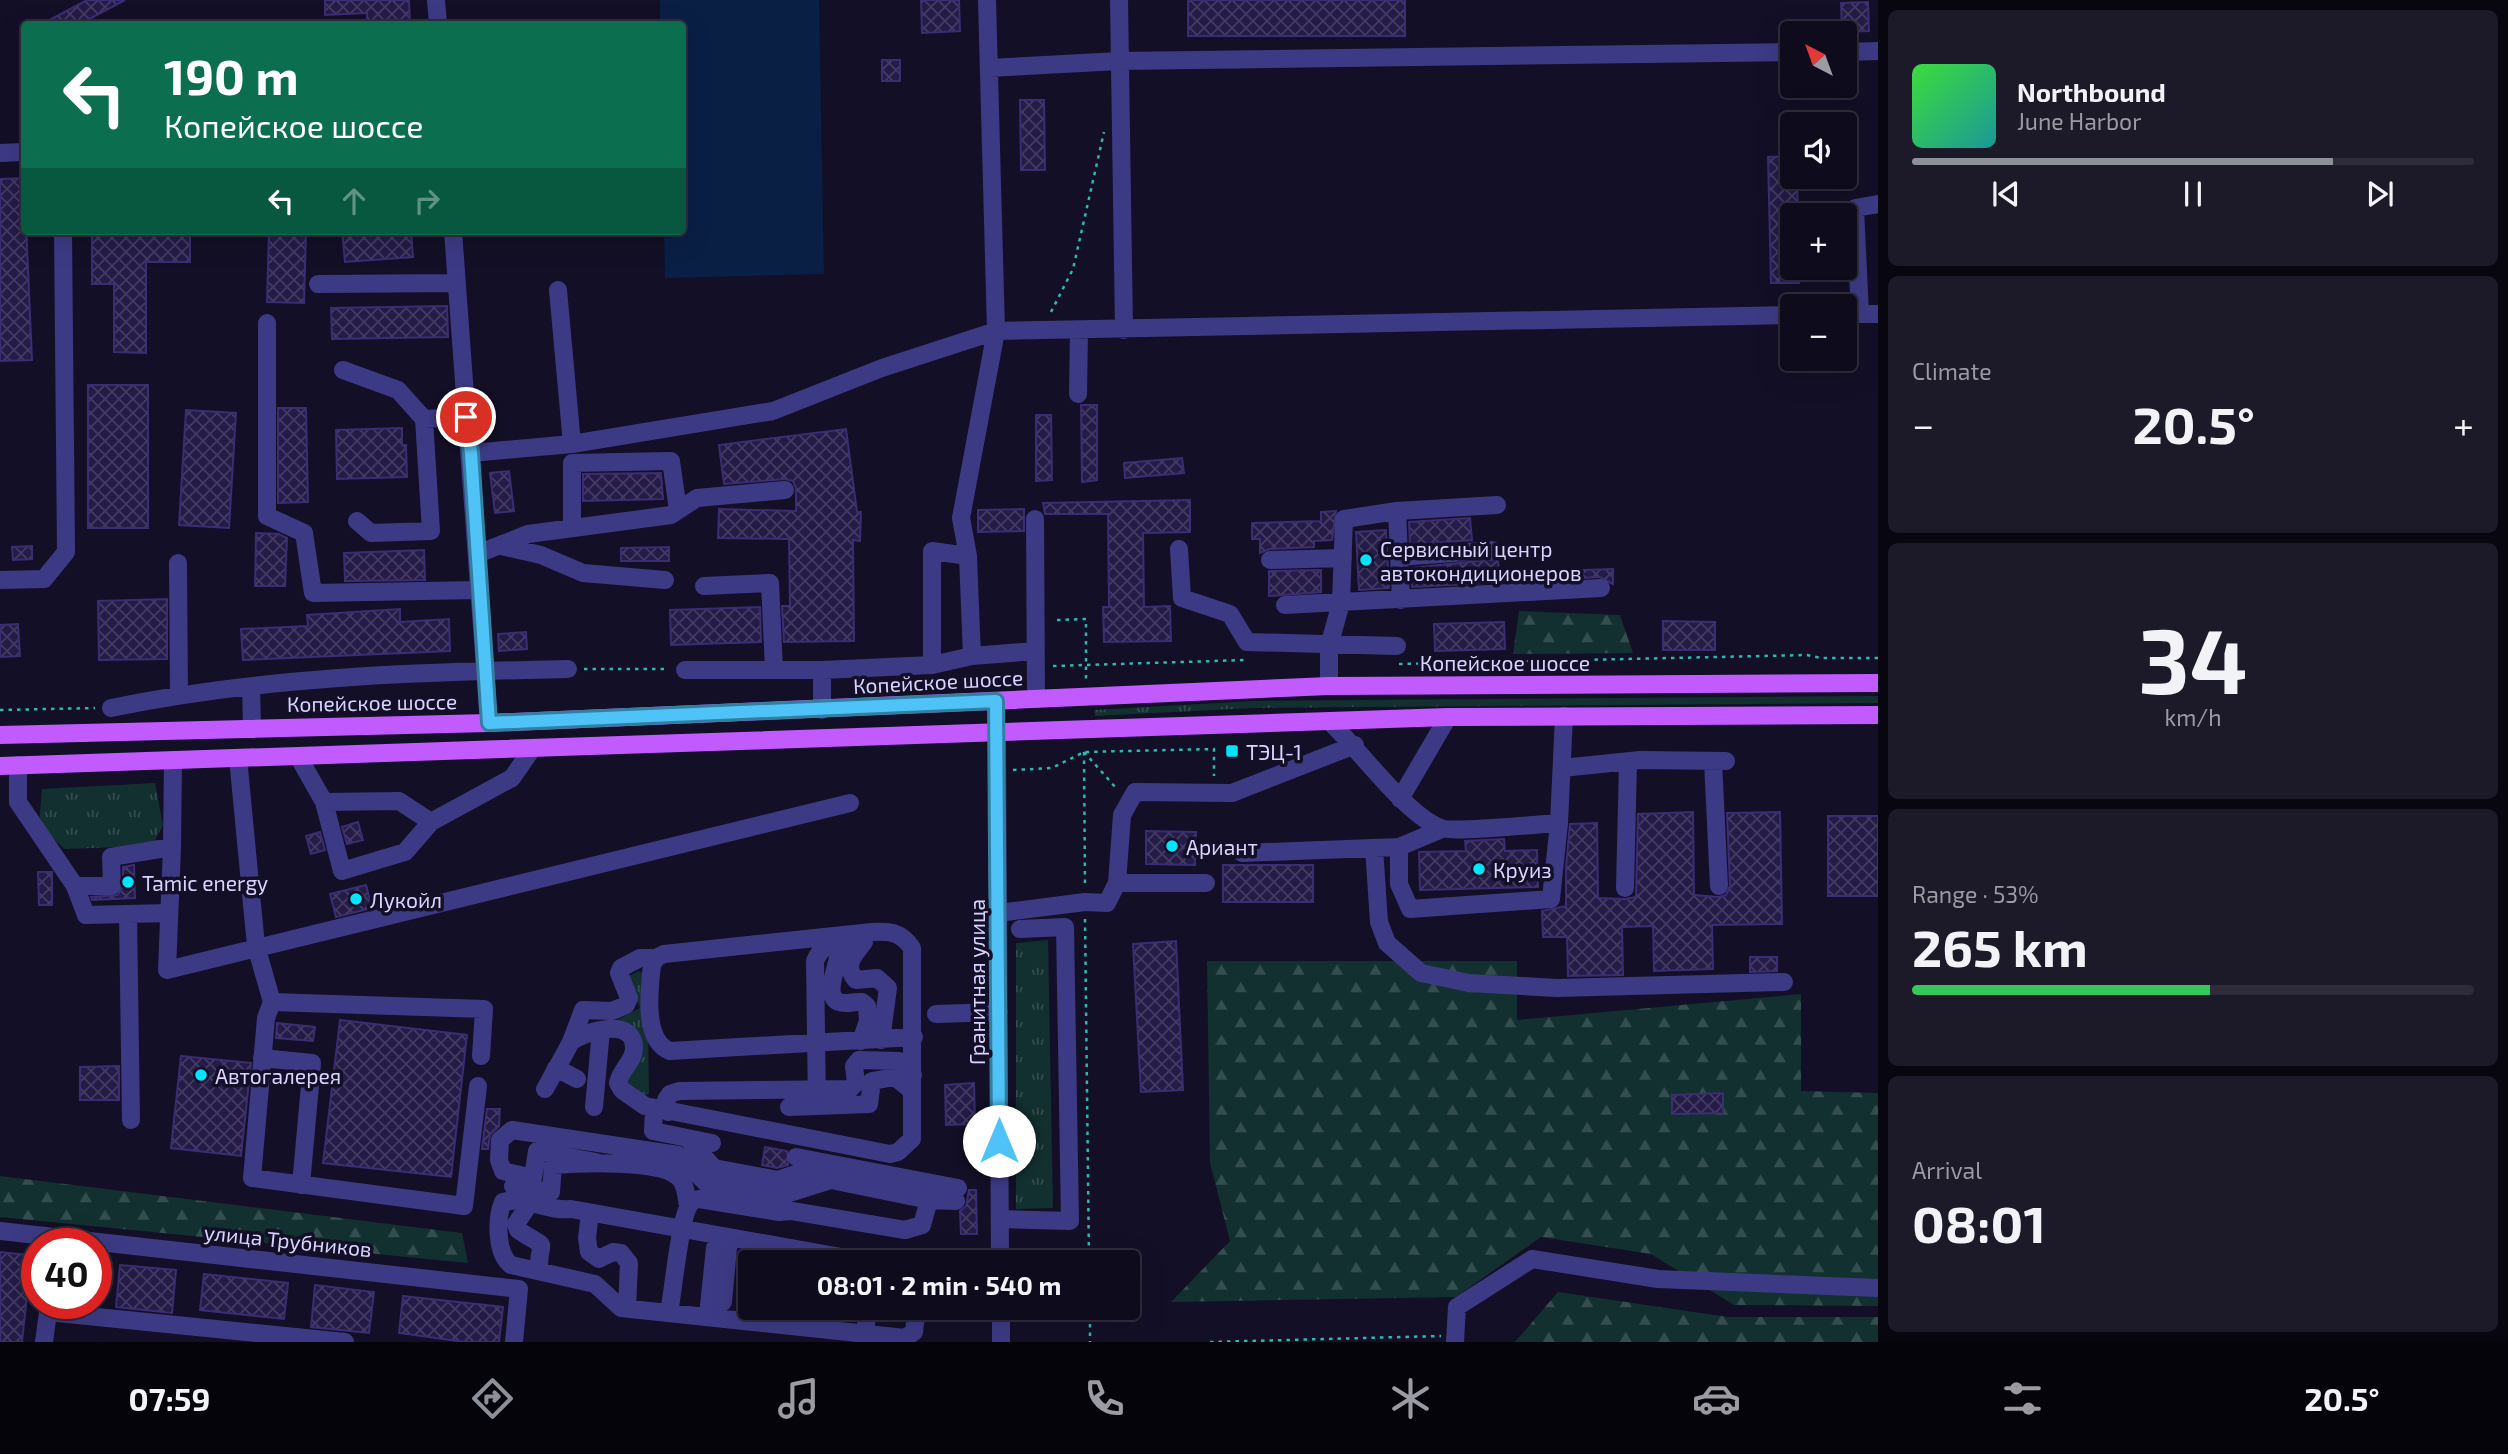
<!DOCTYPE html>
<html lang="en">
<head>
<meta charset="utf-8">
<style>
  body { margin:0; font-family:"Exo 2",sans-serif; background:#1c1929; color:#f1f3f6; height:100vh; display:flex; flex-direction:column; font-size:26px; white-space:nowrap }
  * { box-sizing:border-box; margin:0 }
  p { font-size:23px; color:#9b9ba3 }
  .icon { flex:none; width:38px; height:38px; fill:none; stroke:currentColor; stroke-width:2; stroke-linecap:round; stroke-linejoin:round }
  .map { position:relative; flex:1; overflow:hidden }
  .details { display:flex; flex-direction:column; gap:10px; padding:10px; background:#08060f; width:630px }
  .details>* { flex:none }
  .top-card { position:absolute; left:21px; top:21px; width:665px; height:214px; border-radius:7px; box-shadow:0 7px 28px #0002,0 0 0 2px #2e2b3b; background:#0b6e4f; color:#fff; overflow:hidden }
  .needle { width:46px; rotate:319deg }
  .controls { position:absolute; left:1780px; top:21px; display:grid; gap:14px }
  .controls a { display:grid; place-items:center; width:77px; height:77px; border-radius:7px; background:#0e0b1c; box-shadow:0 7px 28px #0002,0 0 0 2px #2e2b3b; font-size:35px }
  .speed { position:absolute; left:21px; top:1228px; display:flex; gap:14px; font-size:35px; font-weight:700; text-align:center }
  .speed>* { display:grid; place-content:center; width:91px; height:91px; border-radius:50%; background:#0e0b1c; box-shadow:0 7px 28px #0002,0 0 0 2px #2e2b3b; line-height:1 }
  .speed .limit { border:10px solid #d22; background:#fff; color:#111 }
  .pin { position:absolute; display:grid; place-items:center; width:60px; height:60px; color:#fff; margin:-30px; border:4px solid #fff; border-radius:50%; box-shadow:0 2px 7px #0007 }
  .me { position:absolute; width:77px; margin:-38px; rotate:0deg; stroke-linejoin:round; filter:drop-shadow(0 0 5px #0008) }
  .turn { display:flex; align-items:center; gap:24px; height:147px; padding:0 28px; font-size:32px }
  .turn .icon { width:91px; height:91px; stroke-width:2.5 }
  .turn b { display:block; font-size:49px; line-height:60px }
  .lanes { display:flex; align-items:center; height:66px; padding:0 28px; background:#0003; justify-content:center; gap:35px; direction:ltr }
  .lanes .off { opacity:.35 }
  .big { font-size:52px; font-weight:700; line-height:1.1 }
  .details .widget { flex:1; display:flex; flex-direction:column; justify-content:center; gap:10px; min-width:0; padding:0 24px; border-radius:10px; background:#1c1929 }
  .details .dial { align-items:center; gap:0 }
  .dial b { font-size:91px; line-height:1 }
  .song { display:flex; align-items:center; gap:21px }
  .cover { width:84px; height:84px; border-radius:10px; background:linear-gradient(135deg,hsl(120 70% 55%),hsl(180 70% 35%)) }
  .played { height:7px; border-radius:4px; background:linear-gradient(90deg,#8c9099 75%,#2e2b3b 75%) }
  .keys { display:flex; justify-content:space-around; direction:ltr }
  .heat { display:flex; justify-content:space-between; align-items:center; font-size:38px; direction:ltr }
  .charge { height:10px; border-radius:5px; background:linear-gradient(90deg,#34c759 53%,#2e2b3b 0) }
  .trip { position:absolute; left:738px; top:1250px; width:402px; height:70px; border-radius:7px; background:#0e0b1c; box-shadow:0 7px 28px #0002,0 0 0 2px #2e2b3b; font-weight:700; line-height:70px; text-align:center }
  .menu { display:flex; height:112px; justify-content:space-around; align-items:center; background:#06040b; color:#9b9ba3 }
  .menu .icon { width:49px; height:49px }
  .menu .current { color:#8c9099 }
  .menu b { font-size:32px; color:#f1f3f6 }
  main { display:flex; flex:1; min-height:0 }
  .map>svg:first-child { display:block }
  .grass { fill:url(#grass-tufts) }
  .forest { fill:url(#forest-firs) }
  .water { fill:#0a1f44 }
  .building { fill:url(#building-cross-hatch); stroke:#3b2d73; stroke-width:2 }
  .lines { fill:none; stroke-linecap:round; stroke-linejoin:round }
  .path { stroke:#2fb8b0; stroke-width:2.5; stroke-dasharray:3.5 5; stroke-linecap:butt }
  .minor { stroke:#3d3a85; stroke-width:18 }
  .major { stroke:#c25bff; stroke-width:18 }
  .route-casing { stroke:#337fa1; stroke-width:18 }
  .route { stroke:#4fc3f7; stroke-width:12 }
  .poi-dot { fill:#00e5ff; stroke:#130f26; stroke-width:2.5 }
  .labels { text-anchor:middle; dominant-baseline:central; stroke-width:7; stroke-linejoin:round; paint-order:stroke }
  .poi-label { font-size:21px; fill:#d9d4ff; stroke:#130f26; text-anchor:start }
  .street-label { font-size:21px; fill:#d9d4ff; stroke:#130f26 }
</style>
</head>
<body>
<main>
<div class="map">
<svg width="1878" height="1342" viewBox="0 0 1878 1342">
  <defs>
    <pattern id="grass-tufts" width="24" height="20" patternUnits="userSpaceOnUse" patternTransform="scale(1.75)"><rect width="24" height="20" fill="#12302f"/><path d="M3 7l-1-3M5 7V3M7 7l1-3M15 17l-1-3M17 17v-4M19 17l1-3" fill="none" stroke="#344d4e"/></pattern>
    <pattern id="forest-firs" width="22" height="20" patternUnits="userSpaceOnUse" patternTransform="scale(1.75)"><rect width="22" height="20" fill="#12302f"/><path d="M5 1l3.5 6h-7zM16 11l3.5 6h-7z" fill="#344d4e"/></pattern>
    <pattern id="building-cross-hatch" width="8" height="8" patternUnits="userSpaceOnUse" patternTransform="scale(1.75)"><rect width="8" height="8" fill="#241b47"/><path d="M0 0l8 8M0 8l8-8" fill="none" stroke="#433b63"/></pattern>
  </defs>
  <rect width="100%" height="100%" fill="#130f26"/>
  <path class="grass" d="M1878 696V703L1254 708 1095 716 1094 710 1254 701Z
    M155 783 163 825 152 846 64 849 39 824 42 789Z
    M1048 940 1053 1208 1016 1209V943Z
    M639 971 647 975 649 1094 640 1097 625 1082 639 1062 613 1022 640 1008 627 977Z"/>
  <path class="forest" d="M1519 611 1620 615 1633 653 1513 654Z
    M1207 961H1517V1020L1801 994V1091L1878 1093V1306L1734 1305 1651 1254 1541 1237 1456 1297 1171 1302 1230 1241 1210 1163Z
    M0 1176 462 1233 468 1263 0 1217Z
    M1558 1292 1728 1317H1878V1342H1515Z"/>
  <path class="water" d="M660 0H819L824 274 665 278 664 231H682V24H660Z"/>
  <path class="building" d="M87 0H125L80 24H42Z
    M325 0H409L410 24H367V13L325 15Z
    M921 0H959L960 31 922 33Z
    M1188 0H1405V36H1188Z
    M1868 2 1869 31 1842 32 1841 3Z
    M882 60H900V81H882Z
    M1020 100H1044L1045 170H1021Z
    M1792 156V177H1797L1798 215H1792V268H1799V283H1771L1768 157Z
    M24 178 32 360 0 361V179Z
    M92 231H190V262H146V353L114 352V284H92Z
    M269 231H306L304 303 267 302Z
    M342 231H411L413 257 345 262Z
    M447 306 448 337 332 339 331 308Z
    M88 385H148V528H88Z
    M1081 405H1097V480L1082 482Z
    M278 408H306L308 502 278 503Z
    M186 410 236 413 229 528 179 525Z
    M1036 415H1051L1052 480 1036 481Z
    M402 428V445H406L407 477 337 479 336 430Z
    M846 429 857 512H861L860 541 853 540 854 641 784 642 782 606H790L789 539 718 538 719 509 796 511V488L793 481 785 479 724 484 719 445Z
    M1182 458 1184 473 1125 478 1124 463Z
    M509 471 514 511 495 513 490 473Z
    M661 473 663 499 583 501V474Z
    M1190 500V532L1143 533 1144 607 1170 606 1171 641 1104 642 1103 607H1109L1108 514H1045L1043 503Z
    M1024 509V531L978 532V510Z
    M1336 511 1332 540 1314 541V547L1270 549 1260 553V539H1252V523L1321 521V512Z
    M1470 518 1472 540 1410 545 1409 522Z
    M1386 530 1389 588 1359 590 1356 532Z
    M256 533 279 534 287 538 285 586H255Z
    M32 546V559L13 560 12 547Z
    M669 547V561H621V548Z
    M424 550 425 580 345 581 344 553Z
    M1498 559 1499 573 1613 569V584L1600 577 1412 587 1411 568Z
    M1321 570V592L1269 596V571Z
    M167 599V659L99 660 98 601Z
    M760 607 761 642 671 645 670 610Z
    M400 609V622L449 619 450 651 243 660 241 629 308 626 307 615Z
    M1663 621 1715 622V650H1663Z
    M1504 622 1505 649 1435 651 1434 624Z
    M18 624 20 656 0 657V625Z
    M526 632 527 649 499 651 498 634Z
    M1693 812 1694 895 1719 897 1726 895 1730 886 1727 813 1780 812 1782 924 1712 925 1713 969 1654 971 1653 926 1622 927 1623 975 1568 976 1567 937H1543L1542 911 1566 906V867L1570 824 1597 823 1598 898 1625 899 1636 897 1638 814Z
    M1828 816H1878V896H1828Z
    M358 822 363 840 347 844 342 827Z
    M1146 831 1196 832 1195 865 1146 864Z
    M320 832 325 850 311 854 306 836Z
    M1504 839 1505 851 1537 850 1538 887 1420 890 1419 852 1466 851 1465 841Z
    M134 865 135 898 92 900 91 897 118 895 123 886V867Z
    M1223 865H1313V902H1223Z
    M38 872H52V905H39Z
    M366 885 372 908 336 917 330 894Z
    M1176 941 1183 1090 1141 1092 1133 944Z
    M1750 957H1777V971L1750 972Z
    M340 1020 467 1035 451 1177 323 1163Z
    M277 1023 315 1027 313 1041 276 1038Z
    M181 1056 251 1063 241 1156 171 1148Z
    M119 1066V1100H80V1067Z
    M974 1083 975 1124 946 1125 945 1085Z
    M1723 1093V1113L1672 1114V1095Z
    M487 1109H500L499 1126 490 1135 488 1149H482Z
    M765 1147 787 1151 788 1165 777 1168 762 1165Z
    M969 1190H976L977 1234H961L960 1211 966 1206Z
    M0 1252 37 1256V1287L28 1286 22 1342H0Z
    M120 1265 176 1270 172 1313 116 1307Z
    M204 1274 288 1283 284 1319 200 1310Z
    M315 1285 374 1292 369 1333 311 1327Z
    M403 1296 503 1307 499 1342H465L399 1333Z"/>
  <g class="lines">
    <path class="path" d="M1051 312 1073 269 1104 132
      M1057 620 1086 619V679
      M1399 664 1807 655 1821 658H1878
      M1053 666 1246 660
      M584 669H668
      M0 710 95 708
      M1084 752 1085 887
      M1084 752 1117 789
      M1013 770 1052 768 1084 752 1214 749V776
      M1085 919 1089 1262
      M1090 1307V1342
      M1210 1342 1441 1336"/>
    <path class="minor" d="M436 0 438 24
      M1119 0 1124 330
      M1844 52 1878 51
      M989 68 1119 61 1792 52
      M0 153 24 152
      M453 231 489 723
      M318 284 456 283
      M558 290 572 444
      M1844 314H1878
      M1860 314 1855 208 1878 204
      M267 323V516L304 533 313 593 478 590
      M343 370 398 390 424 419 431 531 371 533 357 521
      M1078 394 1079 331
      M424 419 466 417
      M471 453 572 444 773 411 882 368 996 331 1792 315
      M1397 511 1401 600
      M1035 519 1036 699
      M572 528V463L671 461 678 510
      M501 546 541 555 583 573 665 580
      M1179 549 1182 598 1230 614 1247 642 1397 646
      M477 554 528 534 671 515 697 498 785 490
      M1399 557 1492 550
      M1270 560 1343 558
      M178 563 179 694
      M0 580 44 579 66 552 63 231
      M704 586 770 583 774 670
      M1285 605 1601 588
      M972 656 968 556 961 518 996 331 987 0
      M932 665V551L968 556
      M685 670H822L932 665 972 656 1035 651
      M822 670V710
      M251 686 252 727
      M1329 686V646L1341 603 1344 519 1397 511 1497 505
      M111 708C260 677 416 672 568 669
      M1329 721C1358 748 1407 816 1441 828 1453 833 1540 824 1559 823L1564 716
      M997 734 1000 1262
      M298 756 324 802 342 871 405 852 431 822 512 778 532 749
      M238 758 256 946 272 1002 484 1009 481 1056
      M1713 761 1719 886
      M18 765V802L75 886H112L111 857 172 847 173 760
      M1562 768 1640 760 1726 761
      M1400 799 1448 717
      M324 802 399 801 431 822
      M172 847 167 970 850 803
      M1399 847V884L1410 909 1551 899 1559 823
      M1374 848 1379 922 1387 943 1421 973 1469 983 1557 988 1784 982
      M1242 853 1399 847 1442 829
      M1117 883H1206
      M75 886 86 915 169 913
      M1625 888 1628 762
      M998 913 1085 902 1107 903 1117 883 1122 815 1135 792 1232 793 1355 745
      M128 914 131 1120
      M864 942C854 955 843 965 856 980L877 978 888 988 881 1040
      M834 945 839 954C837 965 824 997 839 1002 846 1005 855 1001 862 1002L867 1006 868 1021 861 1041
      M272 1002 266 1018 252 1178 464 1206 478 1086
      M936 1014 999 1012
      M571 1042C585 1031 635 1016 634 1049 634 1061 620 1070 618 1083L622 1090 645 1106 890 1154 898 1152 912 1139V948C901 932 890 931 872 932L664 954 656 958 652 965C649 990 643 1041 670 1051L914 1037
      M262 1058 312 1063 301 1185
      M556 1068 577 1079
      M545 1089 571 1042 583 1010 612 1011 626 1005 629 998 619 973 621 968 640 958H656
      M817 1105 815 961C821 947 828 945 842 944
      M594 1107 601 1030
      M789 1107 869 1104 872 1081 895 1077 911 1090
      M654 1109 653 1131 712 1143
      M668 1112 666 1100 670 1094 679 1091 850 1089 856 1083 854 1066 859 1060 899 1061 913 1075
      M687 1138 714 1168 778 1180 827 1163
      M796 1157 958 1188
      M596 1162 537 1151 533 1178 503 1171 499 1160 500 1140 512 1130 678 1155 708 1185 777 1197 831 1180 929 1200 956 1201
      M513 1186 551 1192 553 1165C579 1163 658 1160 677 1176 686 1183 686 1195 688 1206
      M530 1203 516 1224 518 1230C553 1253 538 1234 539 1271
      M590 1213 587 1238 589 1252 599 1259 613 1252 621 1253 629 1263 627 1309
      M1000 1219 1070 1221 1065 927 1020 929
      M0 1231 519 1289 514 1342
      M765 1262V1259
      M869 1262 571 1209C548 1212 526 1196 503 1202 496 1218 496 1254 511 1265L595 1284 621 1308 905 1338 914 1332 917 1307
      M750 1272 751 1273
      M723 1302 729 1237
      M1001 1307V1342
      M775 1308V1307
      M882 1308 898 1309
      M669 1313C673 1293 680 1216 690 1204 693 1200 695 1200 699 1199L779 1212 792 1211 905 1230 922 1225 929 1200
      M708 1315 715 1248
      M828 1315 829 1307
      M813 1327 815 1307
      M865 1333 868 1307
      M44 1342 48 1312 345 1342
      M1455 1342 1457 1307 1532 1259 1658 1279 1878 1288"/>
    <path class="major" d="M0 735 489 723 1329 686 1878 683
      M0 766 1448 717 1878 715"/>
  </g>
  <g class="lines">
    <defs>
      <path id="route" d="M466 417 471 453 489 723 996 701 999 1141"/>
    </defs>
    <use href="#route" class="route-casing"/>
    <use href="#route" class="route"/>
  </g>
  <g class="poi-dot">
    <circle cx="1366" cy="560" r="7"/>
    <rect x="1225" y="744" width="14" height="14" rx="3.5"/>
    <circle cx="1172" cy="846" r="7"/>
    <circle cx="1479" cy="869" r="7"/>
    <circle cx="128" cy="882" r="7"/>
    <circle cx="356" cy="899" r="7"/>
    <circle cx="201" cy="1075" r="7"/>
  </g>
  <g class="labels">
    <g class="poi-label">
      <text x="1380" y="548">Сервисный центр<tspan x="1380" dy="24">автокондиционеров</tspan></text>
      <text x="1246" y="751">ТЭЦ-1</text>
      <text x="1186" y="846">Ариант</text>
      <text x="1493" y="869">Круиз</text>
      <text x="142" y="882">Tamic energy</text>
      <text x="370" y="899">Лукойл</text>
      <text x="215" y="1075">Автогалерея</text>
    </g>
    <g class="street-label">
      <text x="1505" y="662">Копейское шоссе</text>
      <text transform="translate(938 681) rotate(-3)">Копейское шоссе</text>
      <text transform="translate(372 702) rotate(-1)">Копейское шоссе</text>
      <text transform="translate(976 982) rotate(-90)">Гранитная улица</text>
      <text transform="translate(288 1240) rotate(6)">улица Трубников</text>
    </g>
  </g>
</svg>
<div class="controls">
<a><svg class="needle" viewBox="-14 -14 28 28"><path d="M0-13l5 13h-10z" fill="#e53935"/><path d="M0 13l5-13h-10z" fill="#9b9ba3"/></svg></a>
<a><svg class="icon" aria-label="sound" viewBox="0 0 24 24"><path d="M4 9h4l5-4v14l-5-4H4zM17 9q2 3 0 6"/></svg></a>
<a>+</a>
<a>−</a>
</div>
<div class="speed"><div class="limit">40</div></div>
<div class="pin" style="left:466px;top:417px;background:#d93025"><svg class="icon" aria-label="arrive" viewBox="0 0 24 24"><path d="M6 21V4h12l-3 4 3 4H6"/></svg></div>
<svg class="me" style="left:999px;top:1141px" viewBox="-20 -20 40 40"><circle r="19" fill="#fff"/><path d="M0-13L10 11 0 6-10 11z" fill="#4fc3f7"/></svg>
<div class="trip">08:01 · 2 min · 540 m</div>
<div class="top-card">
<div class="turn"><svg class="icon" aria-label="left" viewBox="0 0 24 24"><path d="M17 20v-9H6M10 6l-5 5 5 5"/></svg><div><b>190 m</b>Копейское шоссе</div></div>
<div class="lanes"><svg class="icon" aria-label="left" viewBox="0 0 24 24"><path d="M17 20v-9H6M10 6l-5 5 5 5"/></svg><svg class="icon off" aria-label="ahead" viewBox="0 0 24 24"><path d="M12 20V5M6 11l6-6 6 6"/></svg><svg class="icon off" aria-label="right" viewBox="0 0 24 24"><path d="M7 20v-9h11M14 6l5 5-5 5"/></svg></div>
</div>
</div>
<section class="details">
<div class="widget">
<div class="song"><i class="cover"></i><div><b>Northbound</b><p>June Harbor</p></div></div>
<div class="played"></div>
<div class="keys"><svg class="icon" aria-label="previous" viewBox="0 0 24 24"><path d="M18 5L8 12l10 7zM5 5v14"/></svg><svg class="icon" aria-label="pause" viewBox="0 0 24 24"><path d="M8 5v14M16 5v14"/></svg><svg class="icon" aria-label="next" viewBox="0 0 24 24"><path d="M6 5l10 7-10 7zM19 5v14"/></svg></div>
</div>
<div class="widget"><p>Climate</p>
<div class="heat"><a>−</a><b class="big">20.5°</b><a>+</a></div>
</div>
<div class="widget dial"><b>34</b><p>km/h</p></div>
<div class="widget"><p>Range · 53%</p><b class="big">265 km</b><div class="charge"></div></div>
<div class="widget"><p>Arrival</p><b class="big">08:01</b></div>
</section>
</main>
<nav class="menu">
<b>07:59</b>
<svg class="icon current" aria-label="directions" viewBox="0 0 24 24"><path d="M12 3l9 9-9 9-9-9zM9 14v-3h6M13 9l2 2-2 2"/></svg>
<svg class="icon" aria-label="music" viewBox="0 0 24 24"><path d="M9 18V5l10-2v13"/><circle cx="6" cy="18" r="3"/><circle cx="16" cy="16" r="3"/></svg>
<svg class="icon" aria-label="phone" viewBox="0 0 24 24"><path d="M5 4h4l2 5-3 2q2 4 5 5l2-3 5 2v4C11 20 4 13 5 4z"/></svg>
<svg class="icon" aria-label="climate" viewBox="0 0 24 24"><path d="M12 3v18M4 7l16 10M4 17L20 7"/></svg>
<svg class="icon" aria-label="car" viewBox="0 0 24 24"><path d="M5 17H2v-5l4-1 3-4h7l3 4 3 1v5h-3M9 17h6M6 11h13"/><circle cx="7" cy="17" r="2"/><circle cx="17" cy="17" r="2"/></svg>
<svg class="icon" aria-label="filters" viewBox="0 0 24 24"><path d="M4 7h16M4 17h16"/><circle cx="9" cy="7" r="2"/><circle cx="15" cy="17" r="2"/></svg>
<b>20.5°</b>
</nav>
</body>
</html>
